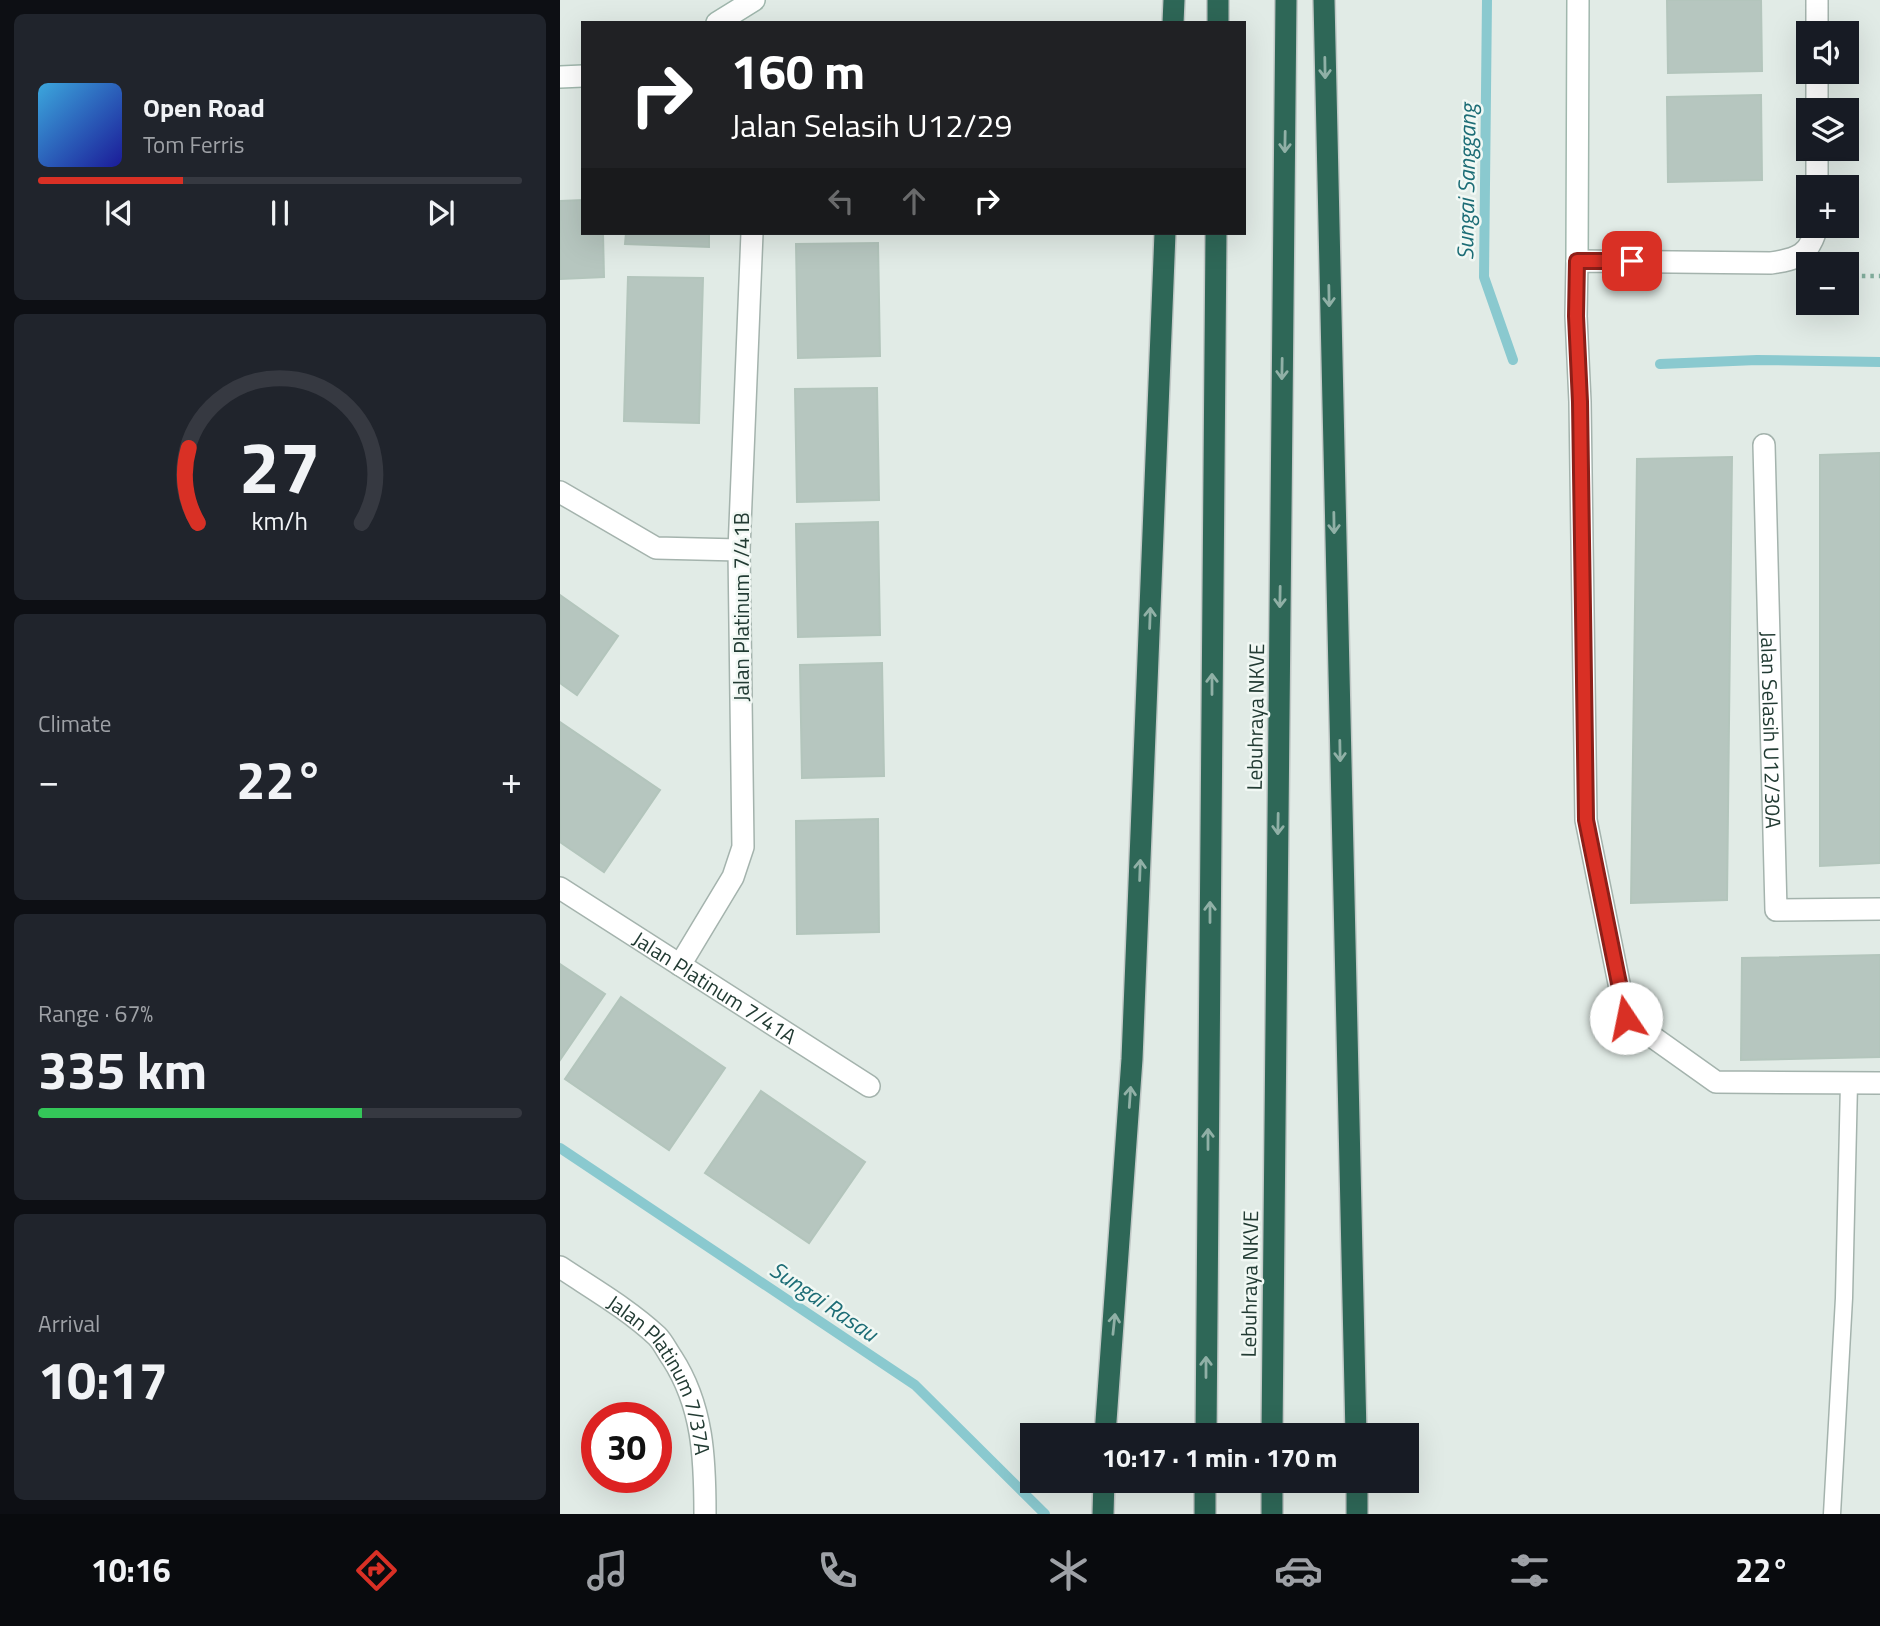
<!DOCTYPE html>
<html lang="en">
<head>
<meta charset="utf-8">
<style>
  body { margin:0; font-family:"Titillium Web",sans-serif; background:#20242c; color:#f1f3f6; height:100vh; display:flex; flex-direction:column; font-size:26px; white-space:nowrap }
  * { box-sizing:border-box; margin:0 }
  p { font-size:23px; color:#9ea1a6 }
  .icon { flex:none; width:38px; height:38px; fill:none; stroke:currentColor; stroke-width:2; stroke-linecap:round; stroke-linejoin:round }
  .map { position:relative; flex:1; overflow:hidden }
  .drawer { display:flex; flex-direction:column; gap:14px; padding:14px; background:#0d0f14; width:560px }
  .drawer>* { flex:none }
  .banner { position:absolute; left:21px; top:21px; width:665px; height:214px; border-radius:0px; box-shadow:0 7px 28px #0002; background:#202124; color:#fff; overflow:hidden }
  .tools { position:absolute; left:1236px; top:21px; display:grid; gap:14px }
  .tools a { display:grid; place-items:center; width:63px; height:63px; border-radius:0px; background:#171b24; box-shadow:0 7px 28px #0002; font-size:35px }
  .speed { position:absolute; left:21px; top:1402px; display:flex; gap:14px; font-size:35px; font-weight:700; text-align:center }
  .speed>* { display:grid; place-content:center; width:91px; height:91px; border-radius:50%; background:#171b24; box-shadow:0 7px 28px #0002; line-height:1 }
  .speed .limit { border:10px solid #d22; background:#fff; color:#111 }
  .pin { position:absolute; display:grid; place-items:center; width:60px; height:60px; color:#fff; margin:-30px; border-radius:14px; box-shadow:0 4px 10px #0006 }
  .me { position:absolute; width:77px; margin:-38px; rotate:349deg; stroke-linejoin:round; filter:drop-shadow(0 0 5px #0008) }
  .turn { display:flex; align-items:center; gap:24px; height:147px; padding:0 35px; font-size:32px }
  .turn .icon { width:91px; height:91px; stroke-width:2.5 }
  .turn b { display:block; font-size:49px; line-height:60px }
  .lanes { display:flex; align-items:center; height:66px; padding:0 35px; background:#0003; justify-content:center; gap:35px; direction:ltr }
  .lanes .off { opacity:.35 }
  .big { font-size:52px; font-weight:700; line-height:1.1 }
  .drawer .tile { flex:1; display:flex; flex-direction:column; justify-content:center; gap:10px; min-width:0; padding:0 24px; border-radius:10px; background:#20242c }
  .drawer .dial { align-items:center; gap:0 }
  .dial svg { height:182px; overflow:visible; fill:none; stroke:#363941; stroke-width:7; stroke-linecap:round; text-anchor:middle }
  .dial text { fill:#f1f3f6; stroke:none }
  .song { display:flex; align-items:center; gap:21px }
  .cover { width:84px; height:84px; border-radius:10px; background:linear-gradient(135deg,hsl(200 70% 55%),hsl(240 70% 35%)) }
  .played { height:7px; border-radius:4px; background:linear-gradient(90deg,#d93025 30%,#363941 30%) }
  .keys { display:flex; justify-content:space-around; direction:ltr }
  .heat { display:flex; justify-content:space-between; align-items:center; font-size:38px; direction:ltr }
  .charge { height:10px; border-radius:5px; background:linear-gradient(90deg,#34c759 67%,#363941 0) }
  .trip { position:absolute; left:460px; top:1423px; width:399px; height:70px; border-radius:0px; background:#171b24; box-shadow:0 7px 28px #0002; font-weight:700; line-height:70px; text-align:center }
  .menu { display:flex; height:112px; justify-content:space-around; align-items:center; background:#090b0e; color:#9ea1a6 }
  .menu .icon { width:49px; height:49px }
  .menu .on { color:#d93025 }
  .menu b { font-size:32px; color:#f1f3f6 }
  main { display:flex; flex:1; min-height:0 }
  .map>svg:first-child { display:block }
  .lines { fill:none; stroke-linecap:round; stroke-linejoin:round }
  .stream { stroke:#8ac9cf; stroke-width:10 }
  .building { fill:#b6c6bf; stroke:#b3c5bc; stroke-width:2 }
  .lane-casing { stroke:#a4b3ad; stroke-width:19 }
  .street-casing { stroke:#a4b3ad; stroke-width:24 }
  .secondary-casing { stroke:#a0b7ad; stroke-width:24 }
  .highway-casing { stroke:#c1c8c6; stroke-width:24 }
  .path { stroke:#82ae9d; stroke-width:4.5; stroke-dasharray:3.5 5; stroke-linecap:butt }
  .lane { stroke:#fff; stroke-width:16 }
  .street { stroke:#fff; stroke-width:21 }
  .secondary { stroke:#fff; stroke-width:21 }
  .highway { stroke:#2e6757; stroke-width:21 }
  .oneway { stroke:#90b0a6 }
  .route-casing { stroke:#8d1f18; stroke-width:18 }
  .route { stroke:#d93025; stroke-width:12 }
  .labels { text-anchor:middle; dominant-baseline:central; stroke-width:5; stroke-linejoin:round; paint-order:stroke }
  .street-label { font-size:21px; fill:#223b33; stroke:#f1f8f4 }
  .water-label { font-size:23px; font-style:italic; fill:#1d6d76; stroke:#f1f8f4 }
</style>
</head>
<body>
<main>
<section class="drawer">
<div class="tile">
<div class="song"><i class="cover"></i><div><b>Open Road</b><p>Tom Ferris</p></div></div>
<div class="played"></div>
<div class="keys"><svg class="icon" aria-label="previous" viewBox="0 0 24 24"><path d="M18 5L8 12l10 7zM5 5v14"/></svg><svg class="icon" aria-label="pause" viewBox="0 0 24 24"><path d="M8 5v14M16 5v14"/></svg><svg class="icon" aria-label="next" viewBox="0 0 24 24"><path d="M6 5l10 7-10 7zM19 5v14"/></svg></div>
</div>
<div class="tile dial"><svg viewBox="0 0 100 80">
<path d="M14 69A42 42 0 1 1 86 69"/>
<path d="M14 69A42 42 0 0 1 10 36" stroke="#d93025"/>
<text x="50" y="56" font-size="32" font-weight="700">27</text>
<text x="50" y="72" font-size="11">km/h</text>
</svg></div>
<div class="tile"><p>Climate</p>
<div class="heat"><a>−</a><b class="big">22°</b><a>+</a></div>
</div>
<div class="tile"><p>Range · 67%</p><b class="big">335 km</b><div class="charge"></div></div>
<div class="tile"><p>Arrival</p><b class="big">10:17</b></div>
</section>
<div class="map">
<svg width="1320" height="1514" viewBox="0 0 1320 1514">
  <rect width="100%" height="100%" fill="#e1ebe6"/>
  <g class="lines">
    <path class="stream" d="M927 0 924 277 953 360
      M1100 364 1197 360 1320 362
      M0 1148 355 1385 485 1514"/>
  </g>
  <path class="building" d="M1107 0H1201L1202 71 1108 73Z
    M1201 95 1202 180 1108 182 1107 97Z
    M23 200V233H43L44 277 0 279V201Z
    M66 233H149V247L65 244Z
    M318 243 320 356 238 358 236 244Z
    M68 277 143 278 139 423 64 421Z
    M317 388 319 500 237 502 235 389Z
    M1320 453V863L1260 866V455Z
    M1172 457 1167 900 1071 903 1077 459Z
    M318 522 320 635 238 637 236 524Z
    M0 595 58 636 17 695 0 683Z
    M322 663 324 776 242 778 240 665Z
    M0 722 100 790 44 872 0 842Z
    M318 819 319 932 237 934 236 821Z
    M1320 955V1057L1181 1060 1182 958Z
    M0 964 45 994 0 1060Z
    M61 997 165 1068 109 1150 5 1079Z
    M201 1091 305 1162 249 1243 145 1173Z"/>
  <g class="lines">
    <defs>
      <path id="lane" d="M1272 1514 1284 1298 1289 1083"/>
      <g id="street">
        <path d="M1257 33V0"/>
        <path d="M1257 110V72"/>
        <path d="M1257 187V149"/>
        <path d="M1257 226C1250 255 1238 259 1211 263L1017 261 1016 316 1020 402 1026 820 1066 1018 1156 1082 1320 1083"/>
        <path id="s1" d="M1204 445 1216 910 1320 909"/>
        <path d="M0 492 96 548 179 550"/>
        <path id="s2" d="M0 888 309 1086"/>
        <path d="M120 965 173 877 183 847 179 550 192 233"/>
        <path id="s3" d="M0 1267C33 1289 68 1309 97 1336 103 1342 107 1351 112 1358 143 1406 145 1458 145 1514"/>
      </g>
      <path id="secondary" d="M157 23 194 0
        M0 77 23 76
        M1017 261 1018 0"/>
      <path id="highway" d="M764 0 796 1435
        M613 23 614 0
        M658 23V0
        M545 1435 572 1059 605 233
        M646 1435 656 233
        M712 1435 726 0
        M797 1480V1514
        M543 1514 544 1480
        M645 1514V1480
        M712 1514V1480"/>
    </defs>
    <use href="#lane" class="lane-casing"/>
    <use href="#street" class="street-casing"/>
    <use href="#secondary" class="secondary-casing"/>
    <use href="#highway" class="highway-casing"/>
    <path class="path" d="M1286 270 1301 276H1320"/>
    <use href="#lane" class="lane"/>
    <use href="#street" class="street"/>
    <use href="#secondary" class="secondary"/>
    <use href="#highway" class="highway"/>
  </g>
  <defs><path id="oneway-shaft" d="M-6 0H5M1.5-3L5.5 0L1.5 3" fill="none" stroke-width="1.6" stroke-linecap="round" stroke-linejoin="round" transform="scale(1.75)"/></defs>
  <g class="oneway">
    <use href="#oneway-shaft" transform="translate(765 68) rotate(89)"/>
    <use href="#oneway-shaft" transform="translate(725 142) rotate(91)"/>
    <use href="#oneway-shaft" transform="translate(769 296) rotate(89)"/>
    <use href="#oneway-shaft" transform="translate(722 369) rotate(91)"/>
    <use href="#oneway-shaft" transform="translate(774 523) rotate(89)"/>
    <use href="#oneway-shaft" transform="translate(720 597) rotate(91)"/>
    <use href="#oneway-shaft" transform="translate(590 618) rotate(-88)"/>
    <use href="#oneway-shaft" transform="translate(652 684) rotate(-90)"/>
    <use href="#oneway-shaft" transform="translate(780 751) rotate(89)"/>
    <use href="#oneway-shaft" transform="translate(718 824) rotate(91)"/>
    <use href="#oneway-shaft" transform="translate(580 870) rotate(-88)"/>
    <use href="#oneway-shaft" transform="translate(650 912) rotate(-90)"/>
    <use href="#oneway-shaft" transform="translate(570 1097) rotate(-86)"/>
    <use href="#oneway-shaft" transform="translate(648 1139) rotate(-90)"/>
    <use href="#oneway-shaft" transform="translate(554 1324) rotate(-84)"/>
    <use href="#oneway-shaft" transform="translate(646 1367) rotate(-90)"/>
  </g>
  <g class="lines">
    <defs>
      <path id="route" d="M1066 1018 1026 820 1020 402 1016 316 1017 261H1072"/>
    </defs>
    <use href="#route" class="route-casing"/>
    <use href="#route" class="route"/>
  </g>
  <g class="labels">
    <g class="street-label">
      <text transform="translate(181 607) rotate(-90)">Jalan Platinum 7/41B</text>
      <text transform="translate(695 717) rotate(-89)">Lebuhraya NKVE</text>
      <text stroke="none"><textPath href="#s1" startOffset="285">Jalan Selasih U12/30A</textPath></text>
      <text stroke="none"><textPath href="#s2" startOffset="184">Jalan Platinum 7/41A</textPath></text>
      <text transform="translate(689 1284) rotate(-89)">Lebuhraya NKVE</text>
      <text stroke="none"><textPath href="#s3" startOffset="154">Jalan Platinum 7/37A</textPath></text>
    </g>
    <g class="water-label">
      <text transform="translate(906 182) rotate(-89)">Sungai Sanggang</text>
      <text transform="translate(264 1301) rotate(34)">Sungai Rasau</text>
    </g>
  </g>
</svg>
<div class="tools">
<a><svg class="icon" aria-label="sound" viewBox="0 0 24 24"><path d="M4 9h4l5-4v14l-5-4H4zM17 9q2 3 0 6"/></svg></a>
<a><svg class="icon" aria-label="layers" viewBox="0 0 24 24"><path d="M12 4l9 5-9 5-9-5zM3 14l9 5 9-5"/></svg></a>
<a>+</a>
<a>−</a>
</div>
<div class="speed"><div class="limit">30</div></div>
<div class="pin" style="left:1072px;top:261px;background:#d93025"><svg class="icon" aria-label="arrive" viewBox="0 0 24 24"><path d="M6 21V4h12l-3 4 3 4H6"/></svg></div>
<svg class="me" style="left:1066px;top:1018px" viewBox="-20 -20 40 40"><circle r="19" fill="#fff"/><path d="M0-13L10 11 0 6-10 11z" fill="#d93025"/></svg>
<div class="trip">10:17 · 1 min · 170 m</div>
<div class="banner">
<div class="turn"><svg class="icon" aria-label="right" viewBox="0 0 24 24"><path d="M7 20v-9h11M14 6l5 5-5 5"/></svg><div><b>160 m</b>Jalan Selasih U12/29</div></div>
<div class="lanes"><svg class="icon off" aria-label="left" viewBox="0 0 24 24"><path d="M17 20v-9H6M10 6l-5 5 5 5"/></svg><svg class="icon off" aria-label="ahead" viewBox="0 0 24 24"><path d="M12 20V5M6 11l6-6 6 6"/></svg><svg class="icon" aria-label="right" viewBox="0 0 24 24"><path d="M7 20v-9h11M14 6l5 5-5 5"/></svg></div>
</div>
</div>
</main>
<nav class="menu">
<b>10:16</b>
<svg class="icon on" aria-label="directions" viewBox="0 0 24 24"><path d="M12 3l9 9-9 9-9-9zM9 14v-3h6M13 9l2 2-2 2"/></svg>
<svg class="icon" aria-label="music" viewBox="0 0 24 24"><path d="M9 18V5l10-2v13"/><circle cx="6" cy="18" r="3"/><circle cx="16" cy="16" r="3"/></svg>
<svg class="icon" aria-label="phone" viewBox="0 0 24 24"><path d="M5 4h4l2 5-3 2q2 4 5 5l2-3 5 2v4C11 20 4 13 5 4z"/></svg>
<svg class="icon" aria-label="climate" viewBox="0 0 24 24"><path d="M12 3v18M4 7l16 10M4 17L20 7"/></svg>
<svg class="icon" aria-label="car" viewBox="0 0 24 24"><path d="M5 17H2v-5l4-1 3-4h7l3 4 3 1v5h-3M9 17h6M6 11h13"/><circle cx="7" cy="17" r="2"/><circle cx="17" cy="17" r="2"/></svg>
<svg class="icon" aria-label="filters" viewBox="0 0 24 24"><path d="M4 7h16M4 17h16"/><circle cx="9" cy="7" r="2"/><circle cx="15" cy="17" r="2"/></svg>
<b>22°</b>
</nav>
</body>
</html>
